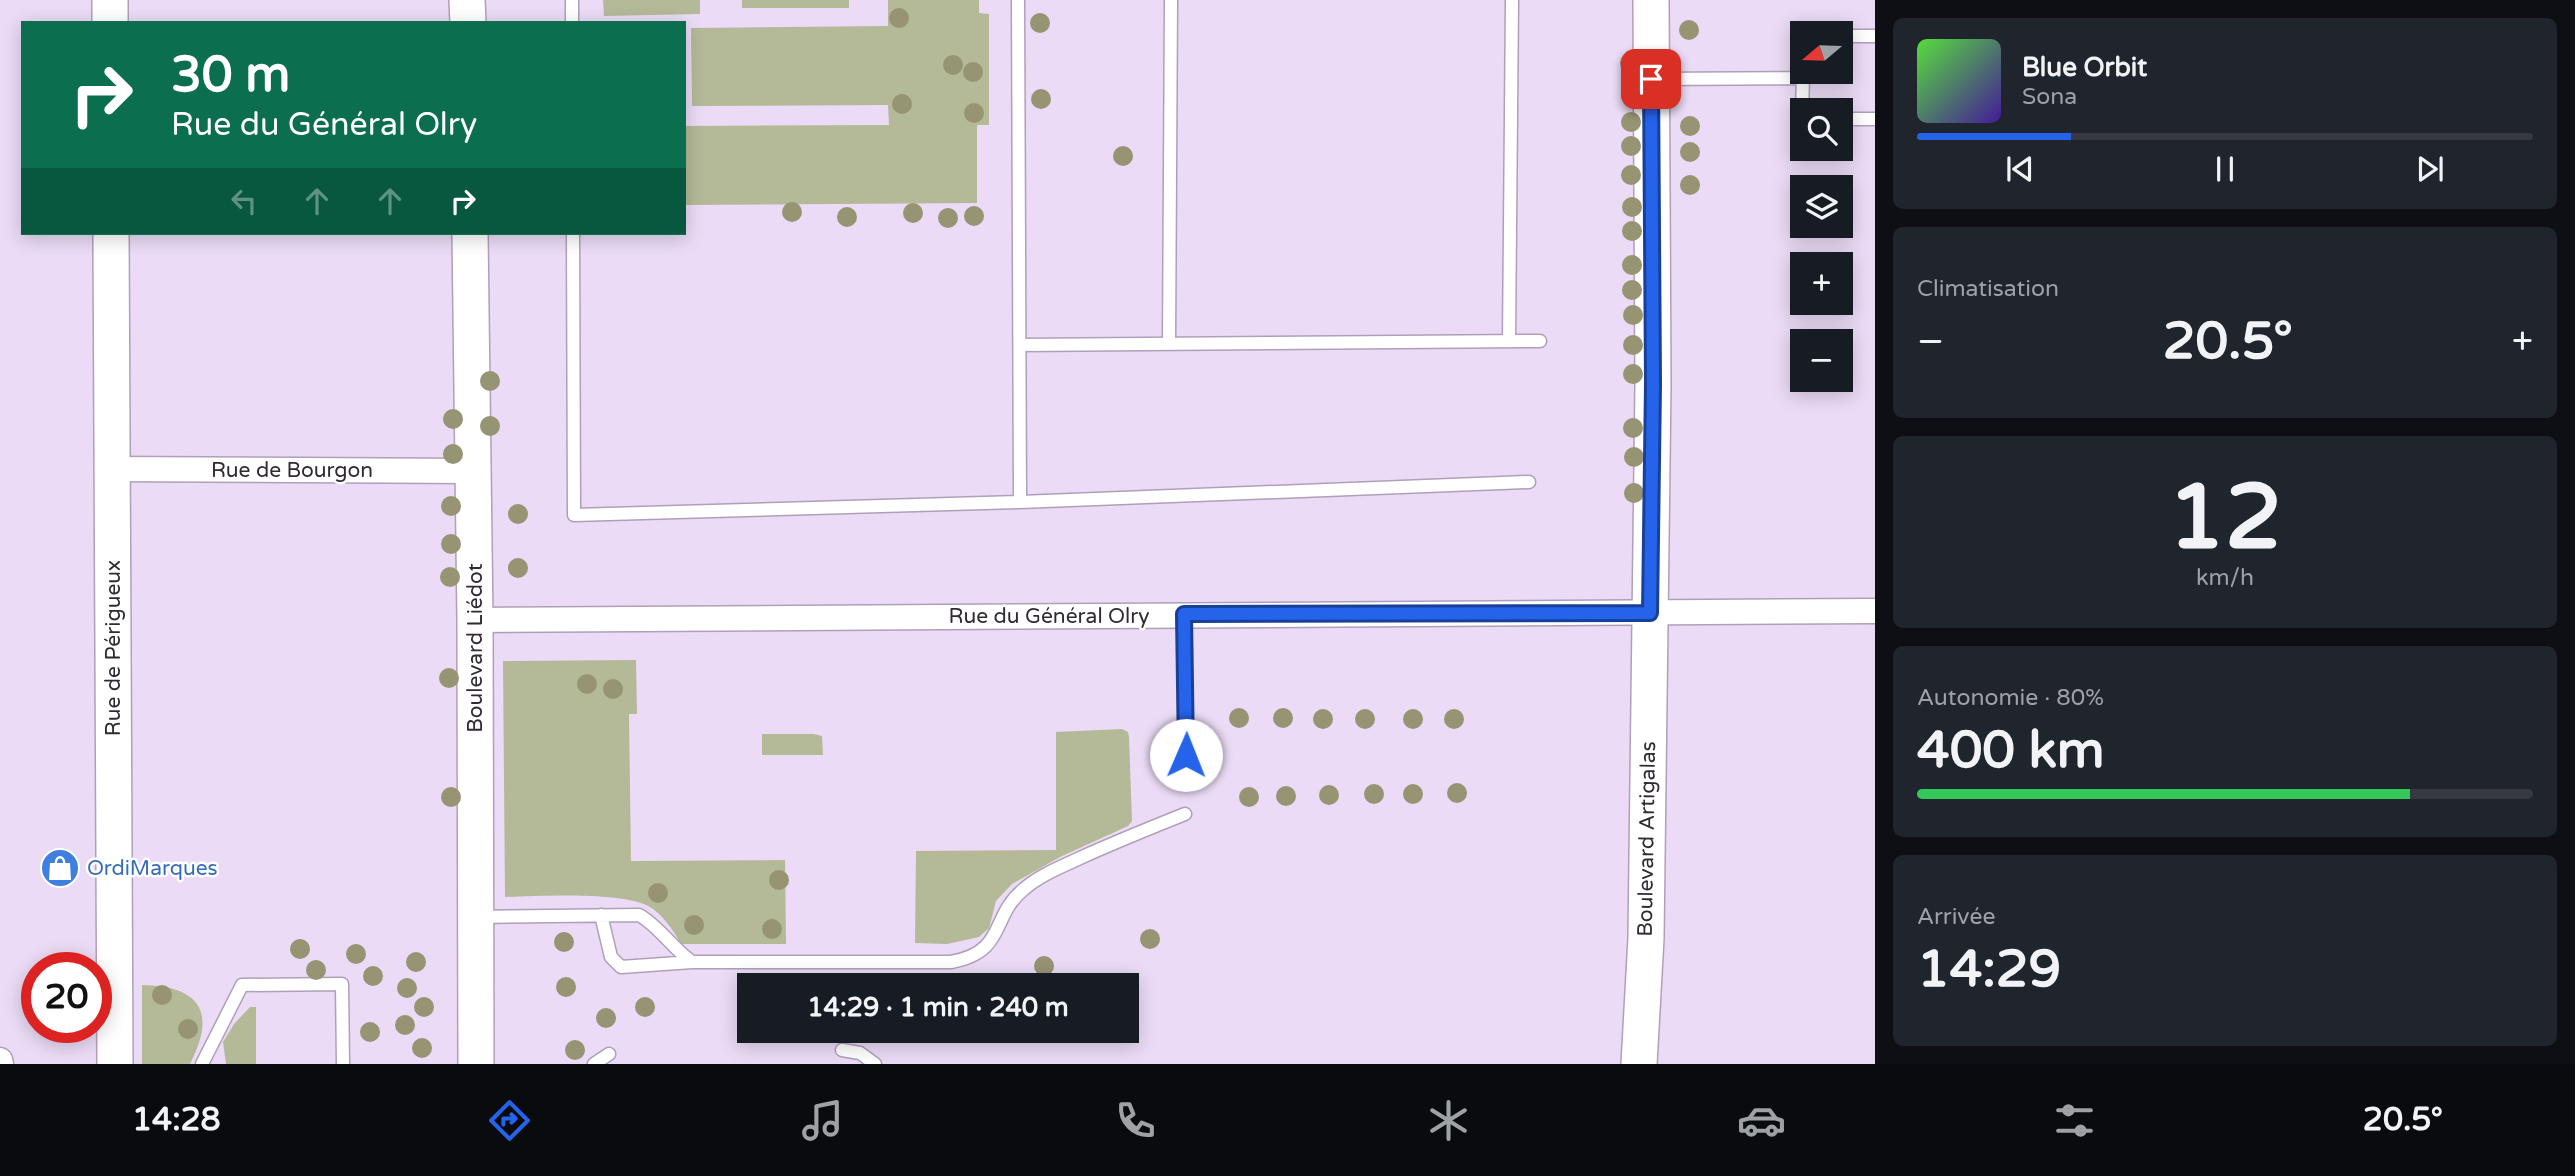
<!DOCTYPE html>
<html lang="fr">
<head>
<meta charset="utf-8">
<style>
  body { margin:0; font-family:"Varela Round",sans-serif; background:#20242c; color:#f1f3f6; height:100vh; display:flex; flex-direction:column; font-size:26px; white-space:nowrap }
  * { box-sizing:border-box; margin:0 }
  p { font-size:23px; color:#9ea1a6 }
  .icon { flex:none; width:38px; height:38px; fill:none; stroke:currentColor; stroke-width:2; stroke-linecap:round; stroke-linejoin:round }
  .map { position:relative; flex:1; overflow:hidden }
  .panel { display:flex; flex-direction:column; gap:18px; padding:18px; background:#0d0f14; width:700px }
  .panel>* { flex:none }
  .banner { position:absolute; left:21px; top:21px; width:665px; height:214px; border-radius:0px; box-shadow:0 4px 18px #0003; background:#0b6e4f; color:#fff; overflow:hidden }
  .needle { width:46px; rotate:251deg }
  .fabs { position:absolute; left:1790px; top:21px; display:grid; gap:14px }
  .fabs a { display:grid; place-items:center; width:63px; height:63px; border-radius:0px; background:#171b24; box-shadow:0 4px 18px #0003; font-size:35px }
  .speed { position:absolute; left:21px; top:952px; display:flex; gap:14px; font-size:35px; font-weight:700; text-align:center }
  .speed>* { display:grid; place-content:center; width:91px; height:91px; border-radius:50%; background:#171b24; box-shadow:0 4px 18px #0003; line-height:1 }
  .speed .limit { border:10px solid #d22; background:#fff; color:#111 }
  .pin { position:absolute; display:grid; place-items:center; width:60px; height:60px; color:#fff; margin:-30px; border-radius:14px; box-shadow:0 4px 10px #0006 }
  .me { position:absolute; width:77px; margin:-38px; rotate:1deg; stroke-linejoin:round; filter:drop-shadow(0 0 5px #0008) }
  .turn { display:flex; align-items:center; gap:24px; height:147px; padding:0 35px; font-size:32px }
  .turn .icon { width:91px; height:91px; stroke-width:2.5 }
  .turn b { display:block; font-size:49px; line-height:60px }
  .lanes { display:flex; align-items:center; height:66px; padding:0 35px; background:#0003; justify-content:center; gap:35px; direction:ltr }
  .lanes .off { opacity:.35 }
  .big { font-size:52px; font-weight:700; line-height:1.1 }
  .panel .tile { flex:1; display:flex; flex-direction:column; justify-content:center; gap:10px; min-width:0; padding:0 24px; border-radius:10px; background:#20242c }
  .panel .dial { align-items:center; gap:0 }
  .dial b { font-size:91px; line-height:1 }
  .song { display:flex; align-items:center; gap:21px }
  .cover { width:84px; height:84px; border-radius:10px; background:linear-gradient(135deg,hsl(110 70% 55%),hsl(260 70% 35%)) }
  .played { height:7px; border-radius:4px; background:linear-gradient(90deg,#2563eb 25%,#363941 25%) }
  .keys { display:flex; justify-content:space-around; direction:ltr }
  .heat { display:flex; justify-content:space-between; align-items:center; font-size:38px; direction:ltr }
  .charge { height:10px; border-radius:5px; background:linear-gradient(90deg,#34c759 80%,#363941 0) }
  .trip { position:absolute; left:737px; top:973px; width:402px; height:70px; border-radius:0px; background:#171b24; box-shadow:0 4px 18px #0003; font-weight:700; line-height:70px; text-align:center }
  .tabs { display:flex; height:112px; justify-content:space-around; align-items:center; background:#090b0e; color:#9ea1a6 }
  .tabs .icon { width:49px; height:49px }
  .tabs .current { color:#2563eb }
  .tabs b { font-size:32px; color:#f1f3f6 }
  main { display:flex; flex:1; min-height:0 }
  .map>svg:first-child { display:block }
  .green { fill:#b4b998 }
  .lines { fill:none; stroke-linecap:round; stroke-linejoin:round }
  .lane-casing { stroke:#afa0b9; stroke-width:15 }
  .street-casing { stroke:#afa0b9; stroke-width:27 }
  .secondary-casing { stroke:#afa0b9; stroke-width:38 }
  .lane { stroke:#fff; stroke-width:12 }
  .street { stroke:#fff; stroke-width:24 }
  .secondary { stroke:#fff; stroke-width:35 }
  .tree { fill:#979474 }
  .route-casing { stroke:#184099; stroke-width:18 }
  .route { stroke:#2563eb; stroke-width:12 }
  .labels { text-anchor:middle; dominant-baseline:central; stroke-width:5; stroke-linejoin:round; paint-order:stroke }
  .street-label { font-size:21px; fill:#302a33; stroke:#fff }
  .shop-label { font-size:21px; fill:#366cbe; stroke:#fff; text-anchor:start }
</style>
</head>
<body>
<main>
<div class="map">
<svg width="1875" height="1064" viewBox="0 0 1875 1064">
  <rect width="100%" height="100%" fill="#ebdbf6"/>
  <path class="green" d="M603 0H700V14L604 16Z
    M742 0H849V8H742Z
    M888 0H979V13L989 14V125H977V203L684 205V126L889 125 888 105 692 106 691 28 888 26Z
    M636 660 637 714H629L631 861 785 860 786 944H681C673 930 664 916 650 907 623 891 538 896 505 897L503 661Z
    M1122 729 1128 732 1129 737 1132 821 1128 826 1060 857 1012 884 996 901 989 928 979 937 947 944 915 943 916 851 1056 850V732Z
    M762 734H814L822 736 823 755H762Z
    M142 985C200 986 217 1012 190 1064H142Z
    M250 1007H256V1064H226L223 1042 234 1024Z"/>
  <g class="lines">
    <defs>
      <path id="lane" d="M572 0V23
        M1018 0 1020 502
        M1841 36H1875
        M1653 79 1803 78
        M1802 118 1803 72
        M1841 119H1875
        M573 233 574 515 1020 502 1529 482
        M1509 341 1512 0
        M1169 344 1171 0
        M1020 345 1540 341
        M1184 614 1186 755
        M601 915 611 957 621 967 692 962
        M477 917 639 915C659 926 672 948 692 962H951C1007 952 990 916 1024 889 1040 875 1061 867 1080 858 1115 842 1150 828 1185 814
        M842 1050 860 1053 875 1064
        M202 1064 242 985 342 984 343 1064
        M594 1064 609 1054"/>
      <path id="street" d="M112 469 473 471
        M475 620 1875 611
        M0 1060 1 1064"/>
      <path id="secondary" d="M110 0V23
        M467 0 468 23
        M111 233 115 1064
        M470 233 475 620 476 1064
        M1639 1064 1646 938 1653 384 1651 0"/>
    </defs>
    <use href="#lane" class="lane-casing"/>
    <use href="#street" class="street-casing"/>
    <use href="#secondary" class="secondary-casing"/>
    <use href="#lane" class="lane"/>
    <use href="#street" class="street"/>
    <use href="#secondary" class="secondary"/>
  </g>
  <g class="tree">
    <circle cx="899" cy="18" r="10"/>
    <circle cx="1040" cy="23" r="10"/>
    <circle cx="1689" cy="30" r="10"/>
    <circle cx="1630" cy="63" r="10"/>
    <circle cx="953" cy="65" r="10"/>
    <circle cx="973" cy="72" r="10"/>
    <circle cx="1631" cy="88" r="10"/>
    <circle cx="1041" cy="99" r="10"/>
    <circle cx="902" cy="104" r="10"/>
    <circle cx="974" cy="113" r="10"/>
    <circle cx="1631" cy="122" r="10"/>
    <circle cx="1690" cy="126" r="10"/>
    <circle cx="1631" cy="146" r="10"/>
    <circle cx="1690" cy="152" r="10"/>
    <circle cx="1123" cy="156" r="10"/>
    <circle cx="1631" cy="175" r="10"/>
    <circle cx="1690" cy="185" r="10"/>
    <circle cx="1632" cy="207" r="10"/>
    <circle cx="792" cy="212" r="10"/>
    <circle cx="913" cy="213" r="10"/>
    <circle cx="974" cy="216" r="10"/>
    <circle cx="847" cy="217" r="10"/>
    <circle cx="948" cy="218" r="10"/>
    <circle cx="1632" cy="231" r="10"/>
    <circle cx="1632" cy="265" r="10"/>
    <circle cx="1632" cy="290" r="10"/>
    <circle cx="1633" cy="315" r="10"/>
    <circle cx="1633" cy="345" r="10"/>
    <circle cx="1633" cy="374" r="10"/>
    <circle cx="490" cy="381" r="10"/>
    <circle cx="453" cy="419" r="10"/>
    <circle cx="490" cy="426" r="10"/>
    <circle cx="1633" cy="428" r="10"/>
    <circle cx="453" cy="454" r="10"/>
    <circle cx="1634" cy="457" r="10"/>
    <circle cx="1634" cy="493" r="10"/>
    <circle cx="451" cy="506" r="10"/>
    <circle cx="518" cy="514" r="10"/>
    <circle cx="451" cy="544" r="10"/>
    <circle cx="518" cy="568" r="10"/>
    <circle cx="450" cy="577" r="10"/>
    <circle cx="449" cy="678" r="10"/>
    <circle cx="587" cy="684" r="10"/>
    <circle cx="613" cy="689" r="10"/>
    <circle cx="1239" cy="718" r="10"/>
    <circle cx="1283" cy="718" r="10"/>
    <circle cx="1323" cy="719" r="10"/>
    <circle cx="1365" cy="719" r="10"/>
    <circle cx="1413" cy="719" r="10"/>
    <circle cx="1454" cy="719" r="10"/>
    <circle cx="1457" cy="793" r="10"/>
    <circle cx="1374" cy="794" r="10"/>
    <circle cx="1413" cy="794" r="10"/>
    <circle cx="1329" cy="795" r="10"/>
    <circle cx="1286" cy="796" r="10"/>
    <circle cx="451" cy="797" r="10"/>
    <circle cx="1249" cy="797" r="10"/>
    <circle cx="779" cy="880" r="10"/>
    <circle cx="658" cy="893" r="10"/>
    <circle cx="694" cy="925" r="10"/>
    <circle cx="772" cy="929" r="10"/>
    <circle cx="1150" cy="939" r="10"/>
    <circle cx="564" cy="942" r="10"/>
    <circle cx="300" cy="949" r="10"/>
    <circle cx="356" cy="954" r="10"/>
    <circle cx="416" cy="962" r="10"/>
    <circle cx="1044" cy="966" r="10"/>
    <circle cx="316" cy="970" r="10"/>
    <circle cx="373" cy="976" r="10"/>
    <circle cx="566" cy="987" r="10"/>
    <circle cx="407" cy="988" r="10"/>
    <circle cx="162" cy="995" r="10"/>
    <circle cx="424" cy="1007" r="10"/>
    <circle cx="645" cy="1007" r="10"/>
    <circle cx="606" cy="1018" r="10"/>
    <circle cx="405" cy="1025" r="10"/>
    <circle cx="188" cy="1029" r="10"/>
    <circle cx="370" cy="1032" r="10"/>
    <circle cx="422" cy="1048" r="10"/>
    <circle cx="575" cy="1050" r="10"/>
  </g>
  <g class="lines">
    <defs>
      <path id="route" d="M1186 755 1184 614 1650 613 1653 384 1651 79"/>
    </defs>
    <use href="#route" class="route-casing"/>
    <use href="#route" class="route"/>
  </g>
  <defs>
    <symbol id="shop-disc" viewBox="-11 -11 22 22"><circle r="9.5" fill="#3f7fe0" stroke="#fff"/><path d="M-5-2.5h2.3a2.7 3.5 0 0 1 5.4 0H5L5.5 6h-11ZM-1.5-2.5h3a1.5 2.3 0 0 0-3 0Z" fill="#fff"/></symbol>
  </defs>
  <g fill-rule="evenodd">
    <use href="#shop-disc" x="38" y="846" width="44" height="44"/>
  </g>
  <g class="labels">
    <g class="street-label">
      <text x="292" y="470">Rue de Bourgon</text>
      <text x="1049" y="616">Rue du Général Olry</text>
      <text transform="translate(113 648) rotate(-90)">Rue de Périgueux</text>
      <text transform="translate(475 648) rotate(-90)">Boulevard Liédot</text>
      <text transform="translate(1647 839) rotate(-89)">Boulevard Artigalas</text>
    </g>
    <g class="shop-label">
      <text x="87" y="868">OrdiMarques</text>
    </g>
  </g>
</svg>
<div class="fabs">
<a><svg class="needle" viewBox="-14 -14 28 28"><path d="M0-13l5 13h-10z" fill="#e53935"/><path d="M0 13l5-13h-10z" fill="#9ea1a6"/></svg></a>
<a><svg class="icon" aria-label="search" viewBox="0 0 24 24"><circle cx="10" cy="10" r="6"/><path d="M15 15l6 6"/></svg></a>
<a><svg class="icon" aria-label="layers" viewBox="0 0 24 24"><path d="M12 4l9 5-9 5-9-5zM3 14l9 5 9-5"/></svg></a>
<a>+</a>
<a>−</a>
</div>
<div class="speed"><div class="limit">20</div></div>
<div class="pin" style="left:1651px;top:79px;background:#d93025"><svg class="icon" aria-label="arrive" viewBox="0 0 24 24"><path d="M6 21V4h12l-3 4 3 4H6"/></svg></div>
<svg class="me" style="left:1186px;top:755px" viewBox="-20 -20 40 40"><circle r="19" fill="#fff"/><path d="M0-13L10 11 0 6-10 11z" fill="#2563eb"/></svg>
<div class="trip">14:29 · 1 min · 240 m</div>
<div class="banner">
<div class="turn"><svg class="icon" aria-label="right" viewBox="0 0 24 24"><path d="M7 20v-9h11M14 6l5 5-5 5"/></svg><div><b>30 m</b>Rue du Général Olry</div></div>
<div class="lanes"><svg class="icon off" aria-label="left" viewBox="0 0 24 24"><path d="M17 20v-9H6M10 6l-5 5 5 5"/></svg><svg class="icon off" aria-label="ahead" viewBox="0 0 24 24"><path d="M12 20V5M6 11l6-6 6 6"/></svg><svg class="icon off" aria-label="ahead" viewBox="0 0 24 24"><path d="M12 20V5M6 11l6-6 6 6"/></svg><svg class="icon" aria-label="right" viewBox="0 0 24 24"><path d="M7 20v-9h11M14 6l5 5-5 5"/></svg></div>
</div>
</div>
<section class="panel">
<div class="tile">
<div class="song"><i class="cover"></i><div><b>Blue Orbit</b><p>Sona</p></div></div>
<div class="played"></div>
<div class="keys"><svg class="icon" aria-label="previous" viewBox="0 0 24 24"><path d="M18 5L8 12l10 7zM5 5v14"/></svg><svg class="icon" aria-label="pause" viewBox="0 0 24 24"><path d="M8 5v14M16 5v14"/></svg><svg class="icon" aria-label="next" viewBox="0 0 24 24"><path d="M6 5l10 7-10 7zM19 5v14"/></svg></div>
</div>
<div class="tile"><p>Climatisation</p>
<div class="heat"><a>−</a><b class="big">20.5°</b><a>+</a></div>
</div>
<div class="tile dial"><b>12</b><p>km/h</p></div>
<div class="tile"><p>Autonomie · 80%</p><b class="big">400 km</b><div class="charge"></div></div>
<div class="tile"><p>Arrivée</p><b class="big">14:29</b></div>
</section>
</main>
<nav class="tabs">
<b>14:28</b>
<svg class="icon current" aria-label="directions" viewBox="0 0 24 24"><path d="M12 3l9 9-9 9-9-9zM9 14v-3h6M13 9l2 2-2 2"/></svg>
<svg class="icon" aria-label="music" viewBox="0 0 24 24"><path d="M9 18V5l10-2v13"/><circle cx="6" cy="18" r="3"/><circle cx="16" cy="16" r="3"/></svg>
<svg class="icon" aria-label="phone" viewBox="0 0 24 24"><path d="M5 4h4l2 5-3 2q2 4 5 5l2-3 5 2v4C11 20 4 13 5 4z"/></svg>
<svg class="icon" aria-label="climate" viewBox="0 0 24 24"><path d="M12 3v18M4 7l16 10M4 17L20 7"/></svg>
<svg class="icon" aria-label="car" viewBox="0 0 24 24"><path d="M5 17H2v-5l4-1 3-4h7l3 4 3 1v5h-3M9 17h6M6 11h13"/><circle cx="7" cy="17" r="2"/><circle cx="17" cy="17" r="2"/></svg>
<svg class="icon" aria-label="filters" viewBox="0 0 24 24"><path d="M4 7h16M4 17h16"/><circle cx="9" cy="7" r="2"/><circle cx="15" cy="17" r="2"/></svg>
<b>20.5°</b>
</nav>
</body>
</html>
